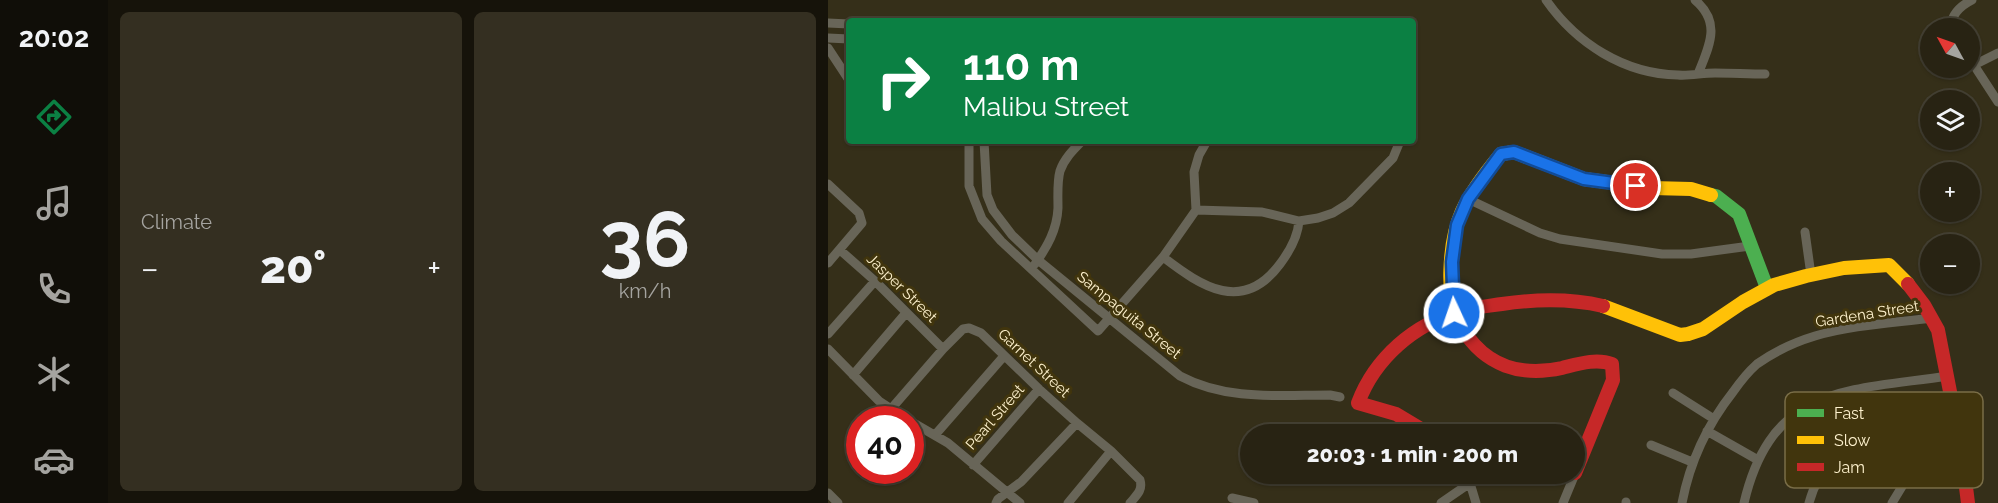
<!DOCTYPE html>
<html lang="en">
<head>
<meta charset="utf-8">
<style>
  body { margin:0; font-family:Raleway,sans-serif; background:#342f21; color:#f1f3f6; height:100vh; display:flex; flex-direction:column; font-size:22px; white-space:nowrap }
  * { box-sizing:border-box; margin:0 }
  p { font-size:20px; color:#a5a4a0 }
  .icon { flex:none; width:33px; height:33px; fill:none; stroke:currentColor; stroke-width:2; stroke-linecap:round; stroke-linejoin:round }
  .map { position:relative; flex:1; overflow:hidden }
  .details { display:flex; flex-direction:column; gap:12px; padding:12px; background:#16130a; width:720px }
  .details>* { flex:none }
  .banner { position:absolute; left:18px; top:18px; width:570px; height:126px; border-radius:6px; box-shadow:0 2px 4px #0004,0 0 0 2px #444033; background:#0b8043; color:#fff; overflow:hidden }
  .needle { width:39px; rotate:310deg }
  .controls { position:absolute; left:1092px; top:18px; display:grid; gap:12px }
  .controls a { display:grid; place-items:center; width:60px; height:60px; border-radius:50%; background:#282313; box-shadow:0 2px 4px #0004,0 0 0 2px #444033; font-size:30px }
  .speed { position:absolute; left:18px; top:406px; display:flex; gap:12px; font-size:30px; font-weight:700; text-align:center }
  .speed>* { display:grid; place-content:center; width:78px; height:78px; border-radius:50%; background:#282313; box-shadow:0 2px 4px #0004,0 0 0 2px #444033; line-height:1 }
  .speed .limit { border:9px solid #d22; background:#fff; color:#111 }
  .pin { position:absolute; display:grid; place-items:center; width:51px; height:51px; color:#fff; margin:-26px; border:3px solid #fff; border-radius:50%; box-shadow:0 2px 6px #0007 }
  .me { position:absolute; width:66px; margin:-33px; rotate:357deg; stroke-linejoin:round; filter:drop-shadow(0 0 4px #0008) }
  .turn { display:flex; align-items:center; gap:21px; height:126px; padding:0 18px; font-size:27px }
  .turn .icon { width:78px; height:78px; stroke-width:2.5 }
  .turn b { display:block; font-size:42px; line-height:51px }
  .big { font-size:45px; font-weight:800; line-height:1.1 }
  .details .card { flex:1; display:flex; flex-direction:column; justify-content:center; gap:9px; min-width:0; padding:0 21px; border-radius:9px; background:#342f21 }
  .details .dial { align-items:center; gap:0 }
  .dial b { font-size:78px; line-height:1 }
  .heat { display:flex; justify-content:space-between; align-items:center; font-size:33px; direction:ltr }
  .details .tiles { flex:1; display:grid; gap:12px; grid-template-columns:repeat(2,1fr) }
  .trip { position:absolute; left:412px; top:424px; width:345px; height:60px; border-radius:30px; background:#282313; box-shadow:0 2px 4px #0004,0 0 0 2px #444033; font-weight:800; line-height:60px; text-align:center }
  main { display:flex; flex:1; min-height:0 }
  .dock { display:flex; flex-direction:column; width:108px; justify-content:space-around; align-items:center; background:#100e08; color:#a5a4a0 }
  .dock .icon { width:42px; height:42px }
  .dock .on { color:#0b8043 }
  .dock b { font-size:27px; color:#f1f3f6 }
  .map>svg:first-child { display:block }
  .lines { fill:none; stroke-linecap:round; stroke-linejoin:round }
  .street { stroke:#686558; stroke-width:9 }
  .fast { stroke:#4caf50; stroke-width:14 }
  .slow { stroke:#ffc107; stroke-width:14 }
  .jam { stroke:#c62828; stroke-width:14 }
  .route-casing { stroke:#114b97; stroke-width:15 }
  .route { stroke:#1a73e8; stroke-width:10 }
  .labels { text-anchor:middle; dominant-baseline:central; stroke-width:6; stroke-linejoin:round; paint-order:stroke }
  .street-label { font-size:15px; fill:#fdf1cd; stroke:#41350d }
  .key { fill:#41350d; stroke:#796d47; stroke-width:1.5 }
  .key-label { font-size:16px; fill:#fdf1cd }
</style>
</head>
<body>
<main>
<nav class="dock">
<b>20:02</b>
<svg class="icon on" aria-label="directions" viewBox="0 0 24 24"><path d="M12 3l9 9-9 9-9-9zM9 14v-3h6M13 9l2 2-2 2"/></svg>
<svg class="icon" aria-label="music" viewBox="0 0 24 24"><path d="M9 18V5l10-2v13"/><circle cx="6" cy="18" r="3"/><circle cx="16" cy="16" r="3"/></svg>
<svg class="icon" aria-label="phone" viewBox="0 0 24 24"><path d="M5 4h4l2 5-3 2q2 4 5 5l2-3 5 2v4C11 20 4 13 5 4z"/></svg>
<svg class="icon" aria-label="climate" viewBox="0 0 24 24"><path d="M12 3v18M4 7l16 10M4 17L20 7"/></svg>
<svg class="icon" aria-label="car" viewBox="0 0 24 24"><path d="M5 17H2v-5l4-1 3-4h7l3 4 3 1v5h-3M9 17h6M6 11h13"/><circle cx="7" cy="17" r="2"/><circle cx="17" cy="17" r="2"/></svg>
</nav>
<section class="details">
<div class="tiles">
<div class="card"><p>Climate</p>
<div class="heat"><a>−</a><b class="big">20°</b><a>+</a></div>
</div>
<div class="card dial"><b>36</b><p>km/h</p></div>
</div>
</section>
<div class="map">
<svg width="1170" height="503" viewBox="0 0 1170 503">
  <rect width="100%" height="100%" fill="#352f19"/>
  <g class="lines">
    <path class="street" d="M718 0C748 43 796 74 850 75 862 76 874 73 887 73 903 73 921 74 937 74
      M867 0C894 23 881 46 870 74
      M0 23 21 24
      M1123 28C1123 15 1132 6 1144 0
      M0 38 21 39
      M0 48 21 80
      M1142 59 1170 102
      M1146 65 1170 53
      M141 141V186L154 219 173 241 270 331 335 257 368 210 366 172 371 155 379 141
      M156 141 159 195 165 210 184 235 210 260 352 376C399 401 451 395 502 395L512 397
      M0 184 31 213 34 223 0 263
      M640 199 712 233 732 239 834 254H863L922 246
      M368 210 434 212 471 221 490 218 505 213 521 203 565 158 572 141
      M977 232 983 275
      M12 250 47 281 115 349
      M335 257C374 287 415 314 452 264 461 252 470 236 471 221
      M207 264C219 247 229 230 230 208 230 196 229 182 232 171 236 159 245 150 254 141
      M0 334 47 281
      M0 349 51 401 80 420
      M25 375 78 313
      M845 393 886 419
      M63 409 115 349 135 329 141 328 153 333 211 389 249 423
      M82 421 120 443 192 503
      M879 431 930 460
      M107 435 176 356
      M823 445 864 462
      M145 465 211 389
      M637 474 642 483 648 503
      M0 493 10 503
      M404 498 426 503
      M168 503 170 499 193 482 249 423 283 451 312 480C315 490 309 495 302 503
      M240 503 283 451
      M613 503 642 483
      M735 503 747 474
      M798 503V502
      M854 503C862 461 879 425 905 392 912 382 920 372 929 364 946 352 967 342 987 336 1024 325 1066 323 1104 318
      M916 503C944 384 1020 391 1120 376
      M981 503C990 471 1008 447 1045 453 1058 455 1069 461 1077 471L1078 480 1064 503"/>
    <path class="fast" d="M883 195 888 196 911 214 939 288"/>
    <path class="slow" d="M775 306 852 335 860 334 875 329 915 302 946 285 978 276 1016 268 1061 265 1080 284
      M634 328C616 301 621 241 634 211 643 191 659 171 673 154L686 152 756 179 824 188 863 189 883 195"/>
    <path class="jam" d="M1080 284 1096 305 1110 330 1133 448 1140 503
      M634 328C657 366 693 377 734 368 750 364 768 358 784 364L785 380 747 473
      M603 435 568 414 530 403C547 358 586 324 633 311 646 307 660 306 674 304 708 299 741 298 775 306"/>
  </g>
  <g class="lines">
    <defs>
      <path id="route" d="M626 313 624 262 629 225 640 199 673 154 686 152 756 179 808 186"/>
    </defs>
    <use href="#route" class="route-casing"/>
    <use href="#route" class="route"/>
  </g>
  <g class="labels">
    <g class="street-label">
      <text transform="translate(74 288) rotate(44)">Jasper Street</text>
      <text transform="translate(1039 314) rotate(-9)">Gardena Street</text>
      <text transform="translate(301 315) rotate(39)">Sampaguita Street</text>
      <text transform="translate(206 363) rotate(43)">Garnet Street</text>
      <text transform="translate(167 417) rotate(-49)">Pearl Street</text>
    </g>
  </g>
  <rect x="957" y="392" width="198" height="96" rx="9" class="key"/>
  <rect x="969" y="409" width="27" height="8" fill="#4caf50"/>
  <rect x="969" y="436" width="27" height="8" fill="#ffc107"/>
  <rect x="969" y="463" width="27" height="8" fill="#c62828"/>
  <g class="key-label">
    <text x="1006" y="419">Fast</text>
    <text x="1006" y="446">Slow</text>
    <text x="1006" y="473">Jam</text>
  </g>
</svg>
<div class="controls">
<a><svg class="needle" viewBox="-14 -14 28 28"><path d="M0-13l5 13h-10z" fill="#e53935"/><path d="M0 13l5-13h-10z" fill="#a5a4a0"/></svg></a>
<a><svg class="icon" aria-label="layers" viewBox="0 0 24 24"><path d="M12 4l9 5-9 5-9-5zM3 14l9 5 9-5"/></svg></a>
<a>+</a>
<a>−</a>
</div>
<div class="speed"><div class="limit">40</div></div>
<div class="pin" style="left:808px;top:186px;background:#d93025"><svg class="icon" aria-label="arrive" viewBox="0 0 24 24"><path d="M6 21V4h12l-3 4 3 4H6"/></svg></div>
<svg class="me" style="left:626px;top:313px" viewBox="-20 -20 40 40"><circle r="17" fill="#1a73e8" stroke="#fff" stroke-width="3"/><path d="M0-11L8 9 0 5-8 9z" fill="#fff"/></svg>
<div class="trip">20:03 · 1 min · 200 m</div>
<div class="banner">
<div class="turn"><svg class="icon" aria-label="right" viewBox="0 0 24 24"><path d="M7 20v-9h11M14 6l5 5-5 5"/></svg><div><b>110 m</b>Malibu Street</div></div>
</div>
</div>
</main>
</body>
</html>
